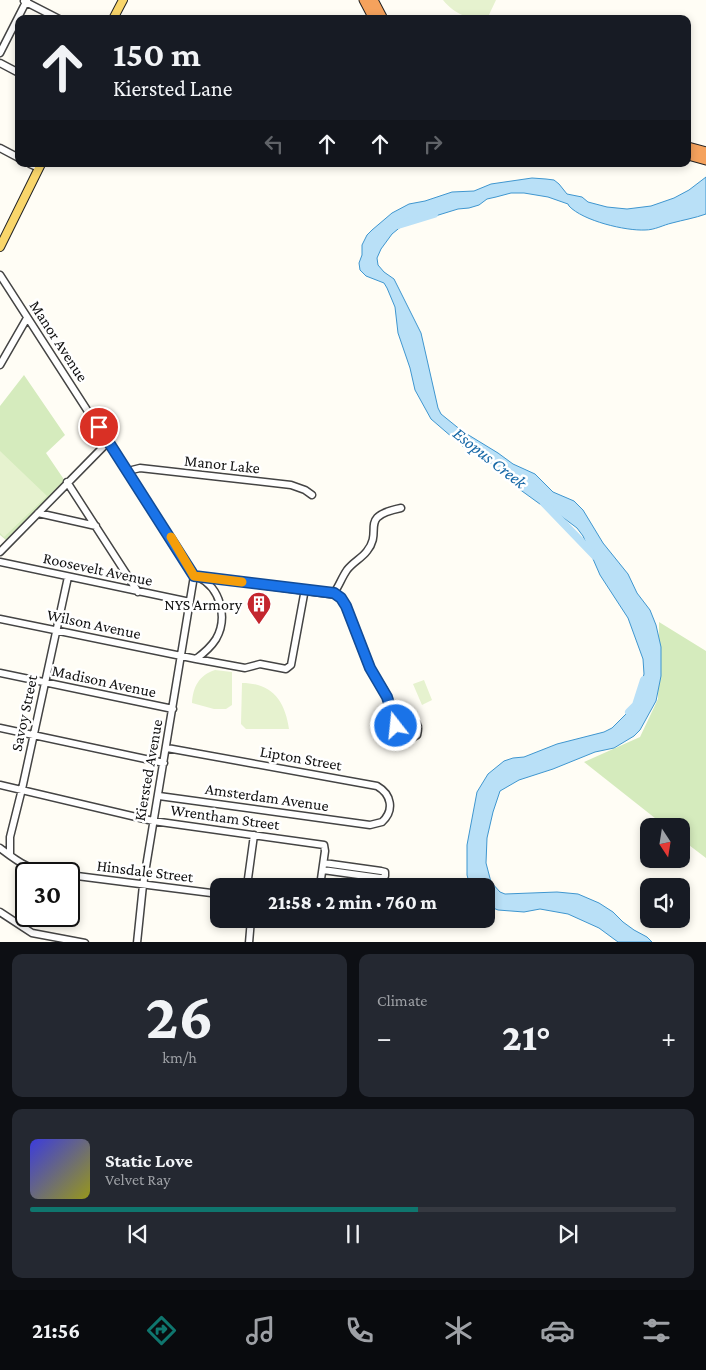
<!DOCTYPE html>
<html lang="en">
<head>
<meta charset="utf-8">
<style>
  body { margin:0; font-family:"Crimson Pro",serif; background:#242831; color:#f1f3f6; height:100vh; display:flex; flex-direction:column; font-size:19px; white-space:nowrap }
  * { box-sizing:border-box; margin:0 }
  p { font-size:16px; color:#9ea1a6 }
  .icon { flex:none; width:28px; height:28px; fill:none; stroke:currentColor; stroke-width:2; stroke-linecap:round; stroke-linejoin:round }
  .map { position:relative; height:942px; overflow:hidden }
  .side { display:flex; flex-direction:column; gap:12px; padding:12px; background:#0d0f14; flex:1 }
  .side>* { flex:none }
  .top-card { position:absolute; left:15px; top:15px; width:676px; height:152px; border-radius:10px; box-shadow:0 2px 8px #0003; background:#171b24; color:#f1f3f6; overflow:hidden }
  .needle { width:32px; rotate:168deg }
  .controls { position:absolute; left:640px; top:818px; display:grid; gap:10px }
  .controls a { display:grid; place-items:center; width:50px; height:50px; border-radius:10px; background:#171b24; box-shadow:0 2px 8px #0003; font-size:25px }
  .speed { position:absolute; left:15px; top:862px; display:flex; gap:10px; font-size:25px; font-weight:700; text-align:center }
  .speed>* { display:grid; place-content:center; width:65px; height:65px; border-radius:50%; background:#171b24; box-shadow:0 2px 8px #0003; line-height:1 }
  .speed .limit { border:2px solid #111; border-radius:8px; background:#fff; color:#111 }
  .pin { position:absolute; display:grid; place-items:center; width:42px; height:42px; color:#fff; margin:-21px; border:2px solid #fff; border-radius:50%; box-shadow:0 1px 5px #0007 }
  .me { position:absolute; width:55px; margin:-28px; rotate:344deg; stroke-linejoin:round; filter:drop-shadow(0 0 4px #0008) }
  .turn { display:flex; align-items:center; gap:18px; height:105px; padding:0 15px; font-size:22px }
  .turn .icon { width:65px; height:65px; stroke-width:2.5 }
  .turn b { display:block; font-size:35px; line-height:42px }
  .lanes { display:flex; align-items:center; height:48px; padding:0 15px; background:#0003; justify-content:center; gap:25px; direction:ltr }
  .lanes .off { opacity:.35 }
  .big { font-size:38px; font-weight:800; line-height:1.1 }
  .side .tile { flex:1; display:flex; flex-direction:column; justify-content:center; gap:8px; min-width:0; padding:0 18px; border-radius:10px; background:#242831 }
  .side .dial { align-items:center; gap:0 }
  .dial b { font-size:65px; line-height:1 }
  .song { display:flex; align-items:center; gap:15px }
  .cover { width:60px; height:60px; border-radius:8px; background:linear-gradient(135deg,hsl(240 70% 55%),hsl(60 70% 35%)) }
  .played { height:5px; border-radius:2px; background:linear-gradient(90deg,#0f766e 60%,#363941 60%) }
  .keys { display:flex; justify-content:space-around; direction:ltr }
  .heat { display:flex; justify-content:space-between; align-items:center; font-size:28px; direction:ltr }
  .side .tiles { flex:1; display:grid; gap:12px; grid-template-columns:1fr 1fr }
  .tile:last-child { grid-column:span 2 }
  .trip { position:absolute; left:210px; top:878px; width:285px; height:50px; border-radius:10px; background:#171b24; box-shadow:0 2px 8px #0003; font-weight:800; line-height:50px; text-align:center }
  .dock { display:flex; height:80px; justify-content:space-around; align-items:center; background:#090b0e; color:#9ea1a6 }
  .dock .icon { width:35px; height:35px }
  .dock .selected { color:#0f766e }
  .dock b { font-size:22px; color:#f1f3f6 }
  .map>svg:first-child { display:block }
  .green { fill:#d5ebbd }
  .pitch { fill:#e6f2cf }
  .water { fill:#b9e0f7; stroke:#3f96cf }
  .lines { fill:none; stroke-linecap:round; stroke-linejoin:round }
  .river { stroke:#b9e0f7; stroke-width:8 }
  .minor-casing { stroke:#444; stroke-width:9 }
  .major-casing { stroke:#222; stroke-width:10 }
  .highway-casing { stroke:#222; stroke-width:11 }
  .minor { stroke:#fff; stroke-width:6 }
  .major { stroke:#f9d66b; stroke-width:8 }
  .highway { stroke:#f5a25d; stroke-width:9 }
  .route-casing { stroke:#114b97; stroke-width:12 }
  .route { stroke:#1a73e8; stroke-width:9 }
  .slow { stroke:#f59e0b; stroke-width:9 }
  .labels { text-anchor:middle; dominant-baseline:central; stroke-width:5; stroke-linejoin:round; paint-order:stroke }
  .street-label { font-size:16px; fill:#111; stroke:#fff }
  .poi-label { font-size:16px; fill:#111; stroke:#fff; text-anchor:end }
  .water-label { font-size:18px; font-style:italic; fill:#1768a6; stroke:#fff }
</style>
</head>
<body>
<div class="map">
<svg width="706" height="943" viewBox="0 0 706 943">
  <rect width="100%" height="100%" fill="#fffdf5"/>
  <path class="green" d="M24 375 65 435 46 453 65 481 7 541 0 535V406Z
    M659 622 706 651V858L681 839V826H665L584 762 640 737 658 699Z"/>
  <path class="pitch" d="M443 0H496L487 19C469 19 455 15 443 0Z
    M0 451 47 496 4 537 0 533Z
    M215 670 232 672V705L226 709H214L192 703C193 687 199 675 215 670Z
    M424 680 432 700 422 705 413 684Z
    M242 683C272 683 285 701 289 729H246L241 724Z"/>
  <path class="water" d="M706 177V214C695 218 683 220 672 223 663 225 655 230 645 230 626 231 583 221 569 206L568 204 548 197 524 193H511L496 197 487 199 479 205 469 208 458 209 432 217H420L409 220 392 234 381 249 377 258 378 265 384 272 394 279 421 333 438 408 441 414 462 431 498 453 513 464 535 474 553 492 574 501 583 510 603 543 628 574 637 593 650 610 656 625 661 647V676L656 701 640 730 634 736 614 748 595 752 553 769 519 780 500 791 493 812 487 838 486 863 491 882 500 892 505 894 557 892 578 894 599 903 613 912 623 922 634 930 647 937 652 942H618L599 928 568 914 540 909 524 912 498 910 486 905V886H470L467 875V845L477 792 488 774 504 761 513 758 524 757 557 744 604 732 612 728 636 704 644 674 643 659 628 618 600 575 583 536 577 528 561 516 544 507 515 486 489 462 467 450 431 419 415 390 410 368 398 333 395 307 387 288 384 283 366 276 360 270 359 263 362 255V245L367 235 372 230 392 213 409 204 425 201 452 192 474 191 491 184 532 178 546 179 554 180 559 184 567 194 582 197 588 202 607 207 627 209 651 206 674 198 689 190Z"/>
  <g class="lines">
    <path class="river" d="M398 225 434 214
      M544 503 595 556
      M629 712 636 705 644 680"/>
    <defs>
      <path id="minor" d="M24 1 59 19
        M0 53 27 0
        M0 63 19 73
        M0 148 19 158
        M30 164 39 168
        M0 275 194 576 143 885 137 943
        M0 365 27 318
        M128 471 140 468 291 485 305 490 312 495
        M67 482 138 592
        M38 513 96 526
        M0 552 108 442
        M0 562 190 602
        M194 576 337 595 346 606 370 668 384 690 394 717C406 718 422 716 417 735L410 739 401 736 396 726 394 717
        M334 593C339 586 342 577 347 570 353 562 362 558 367 551 384 530 357 517 401 508
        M0 619 196 659C204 653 211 647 216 639 228 618 221 588 198 577
        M196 659 245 668 260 664 286 669 291 665 305 589
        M0 673 173 709
        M0 728 164 763
        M0 785 153 821 324 845 325 851 320 886
        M159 796 370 825 382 822C395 810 391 794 377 786L167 748
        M0 848C22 865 30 870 58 874
        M10 855V837L22 789 68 577
        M323 870 380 878H383L385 876V872L381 871 324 863
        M69 875 219 894
        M247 886 254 835
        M0 912 32 933 85 943
        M249 943 251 919"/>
      <path id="major" d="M113 19 123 0
        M0 247 41 164"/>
      <path id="highway" d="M364 0 374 19
        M373 0 383 19
        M688 147 706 152
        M688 155 706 160"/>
    </defs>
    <use href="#minor" class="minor-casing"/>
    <use href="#major" class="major-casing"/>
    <use href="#highway" class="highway-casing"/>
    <use href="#minor" class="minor"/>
    <use href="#major" class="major"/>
    <use href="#highway" class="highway"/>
  </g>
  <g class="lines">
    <defs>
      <path id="route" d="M99 427 194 576 334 593 341 598 346 606 370 668 387 697 396 726"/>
    </defs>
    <use href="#route" class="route-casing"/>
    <use href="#route" class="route"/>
    <path class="slow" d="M171 537 194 576 242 582"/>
  </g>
  <defs>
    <symbol id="building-pin" viewBox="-11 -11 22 30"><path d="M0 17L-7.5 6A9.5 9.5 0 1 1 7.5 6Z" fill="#c4262e" stroke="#fff"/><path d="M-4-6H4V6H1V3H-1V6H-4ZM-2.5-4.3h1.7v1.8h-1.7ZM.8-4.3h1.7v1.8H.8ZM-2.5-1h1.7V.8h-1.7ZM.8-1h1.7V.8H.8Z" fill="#fff"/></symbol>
  </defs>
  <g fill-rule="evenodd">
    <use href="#building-pin" x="245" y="590" width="28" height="38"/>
  </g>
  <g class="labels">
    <g class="street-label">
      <text transform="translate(59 341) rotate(57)">Manor Avenue</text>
      <text transform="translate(222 464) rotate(6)">Manor Lake</text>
      <text transform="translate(98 569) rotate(12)">Roosevelt Avenue</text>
      <text transform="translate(94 624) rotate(12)">Wilson Avenue</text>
      <text transform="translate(104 681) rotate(12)">Madison Avenue</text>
      <text transform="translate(24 713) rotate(-78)">Savoy Street</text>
      <text transform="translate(301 758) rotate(10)">Lipton Street</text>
      <text transform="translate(148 770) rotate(-80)">Kiersted Avenue</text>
      <text transform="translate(267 797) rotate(8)">Amsterdam Avenue</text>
      <text transform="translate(225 817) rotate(8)">Wrentham Street</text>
      <text transform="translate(145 871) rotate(7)">Hinsdale Street</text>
    </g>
    <g class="poi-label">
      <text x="242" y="604">NYS Armory</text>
    </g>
    <g class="water-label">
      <text transform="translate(490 458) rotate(38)">Esopus Creek</text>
    </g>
  </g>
</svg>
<div class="controls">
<a><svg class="needle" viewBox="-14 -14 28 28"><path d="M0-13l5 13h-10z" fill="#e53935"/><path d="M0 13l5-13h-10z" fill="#9ea1a6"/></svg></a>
<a><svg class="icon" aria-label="sound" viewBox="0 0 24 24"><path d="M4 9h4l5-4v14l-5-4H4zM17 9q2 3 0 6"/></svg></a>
</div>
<div class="speed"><div class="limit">30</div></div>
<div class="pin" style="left:99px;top:427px;background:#d93025"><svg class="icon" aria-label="arrive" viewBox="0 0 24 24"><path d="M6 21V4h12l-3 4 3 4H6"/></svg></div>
<svg class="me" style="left:396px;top:726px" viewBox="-20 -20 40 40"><circle r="17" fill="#1a73e8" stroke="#fff" stroke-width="3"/><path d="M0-11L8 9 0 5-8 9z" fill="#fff"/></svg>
<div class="trip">21:58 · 2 min · 760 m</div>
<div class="top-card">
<div class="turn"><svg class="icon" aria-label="ahead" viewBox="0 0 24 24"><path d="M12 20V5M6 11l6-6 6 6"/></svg><div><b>150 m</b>Kiersted Lane</div></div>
<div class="lanes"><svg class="icon off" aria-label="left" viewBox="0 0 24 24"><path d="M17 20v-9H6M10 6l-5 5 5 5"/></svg><svg class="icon" aria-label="ahead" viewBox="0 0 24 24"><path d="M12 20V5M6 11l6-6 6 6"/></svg><svg class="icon" aria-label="ahead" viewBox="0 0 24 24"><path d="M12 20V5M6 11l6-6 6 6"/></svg><svg class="icon off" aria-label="right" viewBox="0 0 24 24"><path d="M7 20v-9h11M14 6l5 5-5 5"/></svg></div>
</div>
</div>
<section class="side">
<div class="tiles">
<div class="tile dial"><b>26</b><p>km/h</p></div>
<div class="tile"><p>Climate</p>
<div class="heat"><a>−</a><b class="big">21°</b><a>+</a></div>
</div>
<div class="tile">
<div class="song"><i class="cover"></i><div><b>Static Love</b><p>Velvet Ray</p></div></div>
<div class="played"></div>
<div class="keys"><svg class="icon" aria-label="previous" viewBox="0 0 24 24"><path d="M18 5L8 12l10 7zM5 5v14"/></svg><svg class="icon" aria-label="pause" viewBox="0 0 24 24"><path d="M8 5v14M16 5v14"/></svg><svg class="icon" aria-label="next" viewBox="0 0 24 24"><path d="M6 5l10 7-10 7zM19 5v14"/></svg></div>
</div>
</div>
</section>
<nav class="dock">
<b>21:56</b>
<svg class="icon selected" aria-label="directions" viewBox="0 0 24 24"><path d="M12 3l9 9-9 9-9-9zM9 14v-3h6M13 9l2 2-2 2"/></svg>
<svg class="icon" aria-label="music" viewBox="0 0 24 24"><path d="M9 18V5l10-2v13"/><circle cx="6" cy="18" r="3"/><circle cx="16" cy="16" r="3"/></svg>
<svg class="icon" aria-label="phone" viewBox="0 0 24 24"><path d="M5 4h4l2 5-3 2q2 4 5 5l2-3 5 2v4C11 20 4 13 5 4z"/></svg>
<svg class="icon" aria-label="climate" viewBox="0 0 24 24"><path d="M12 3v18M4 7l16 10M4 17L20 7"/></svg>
<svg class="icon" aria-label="car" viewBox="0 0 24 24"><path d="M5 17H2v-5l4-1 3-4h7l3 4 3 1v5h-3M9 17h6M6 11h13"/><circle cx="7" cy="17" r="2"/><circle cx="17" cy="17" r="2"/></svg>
<svg class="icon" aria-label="filters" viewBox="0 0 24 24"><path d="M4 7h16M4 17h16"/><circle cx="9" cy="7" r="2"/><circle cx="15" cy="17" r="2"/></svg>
</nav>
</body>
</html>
